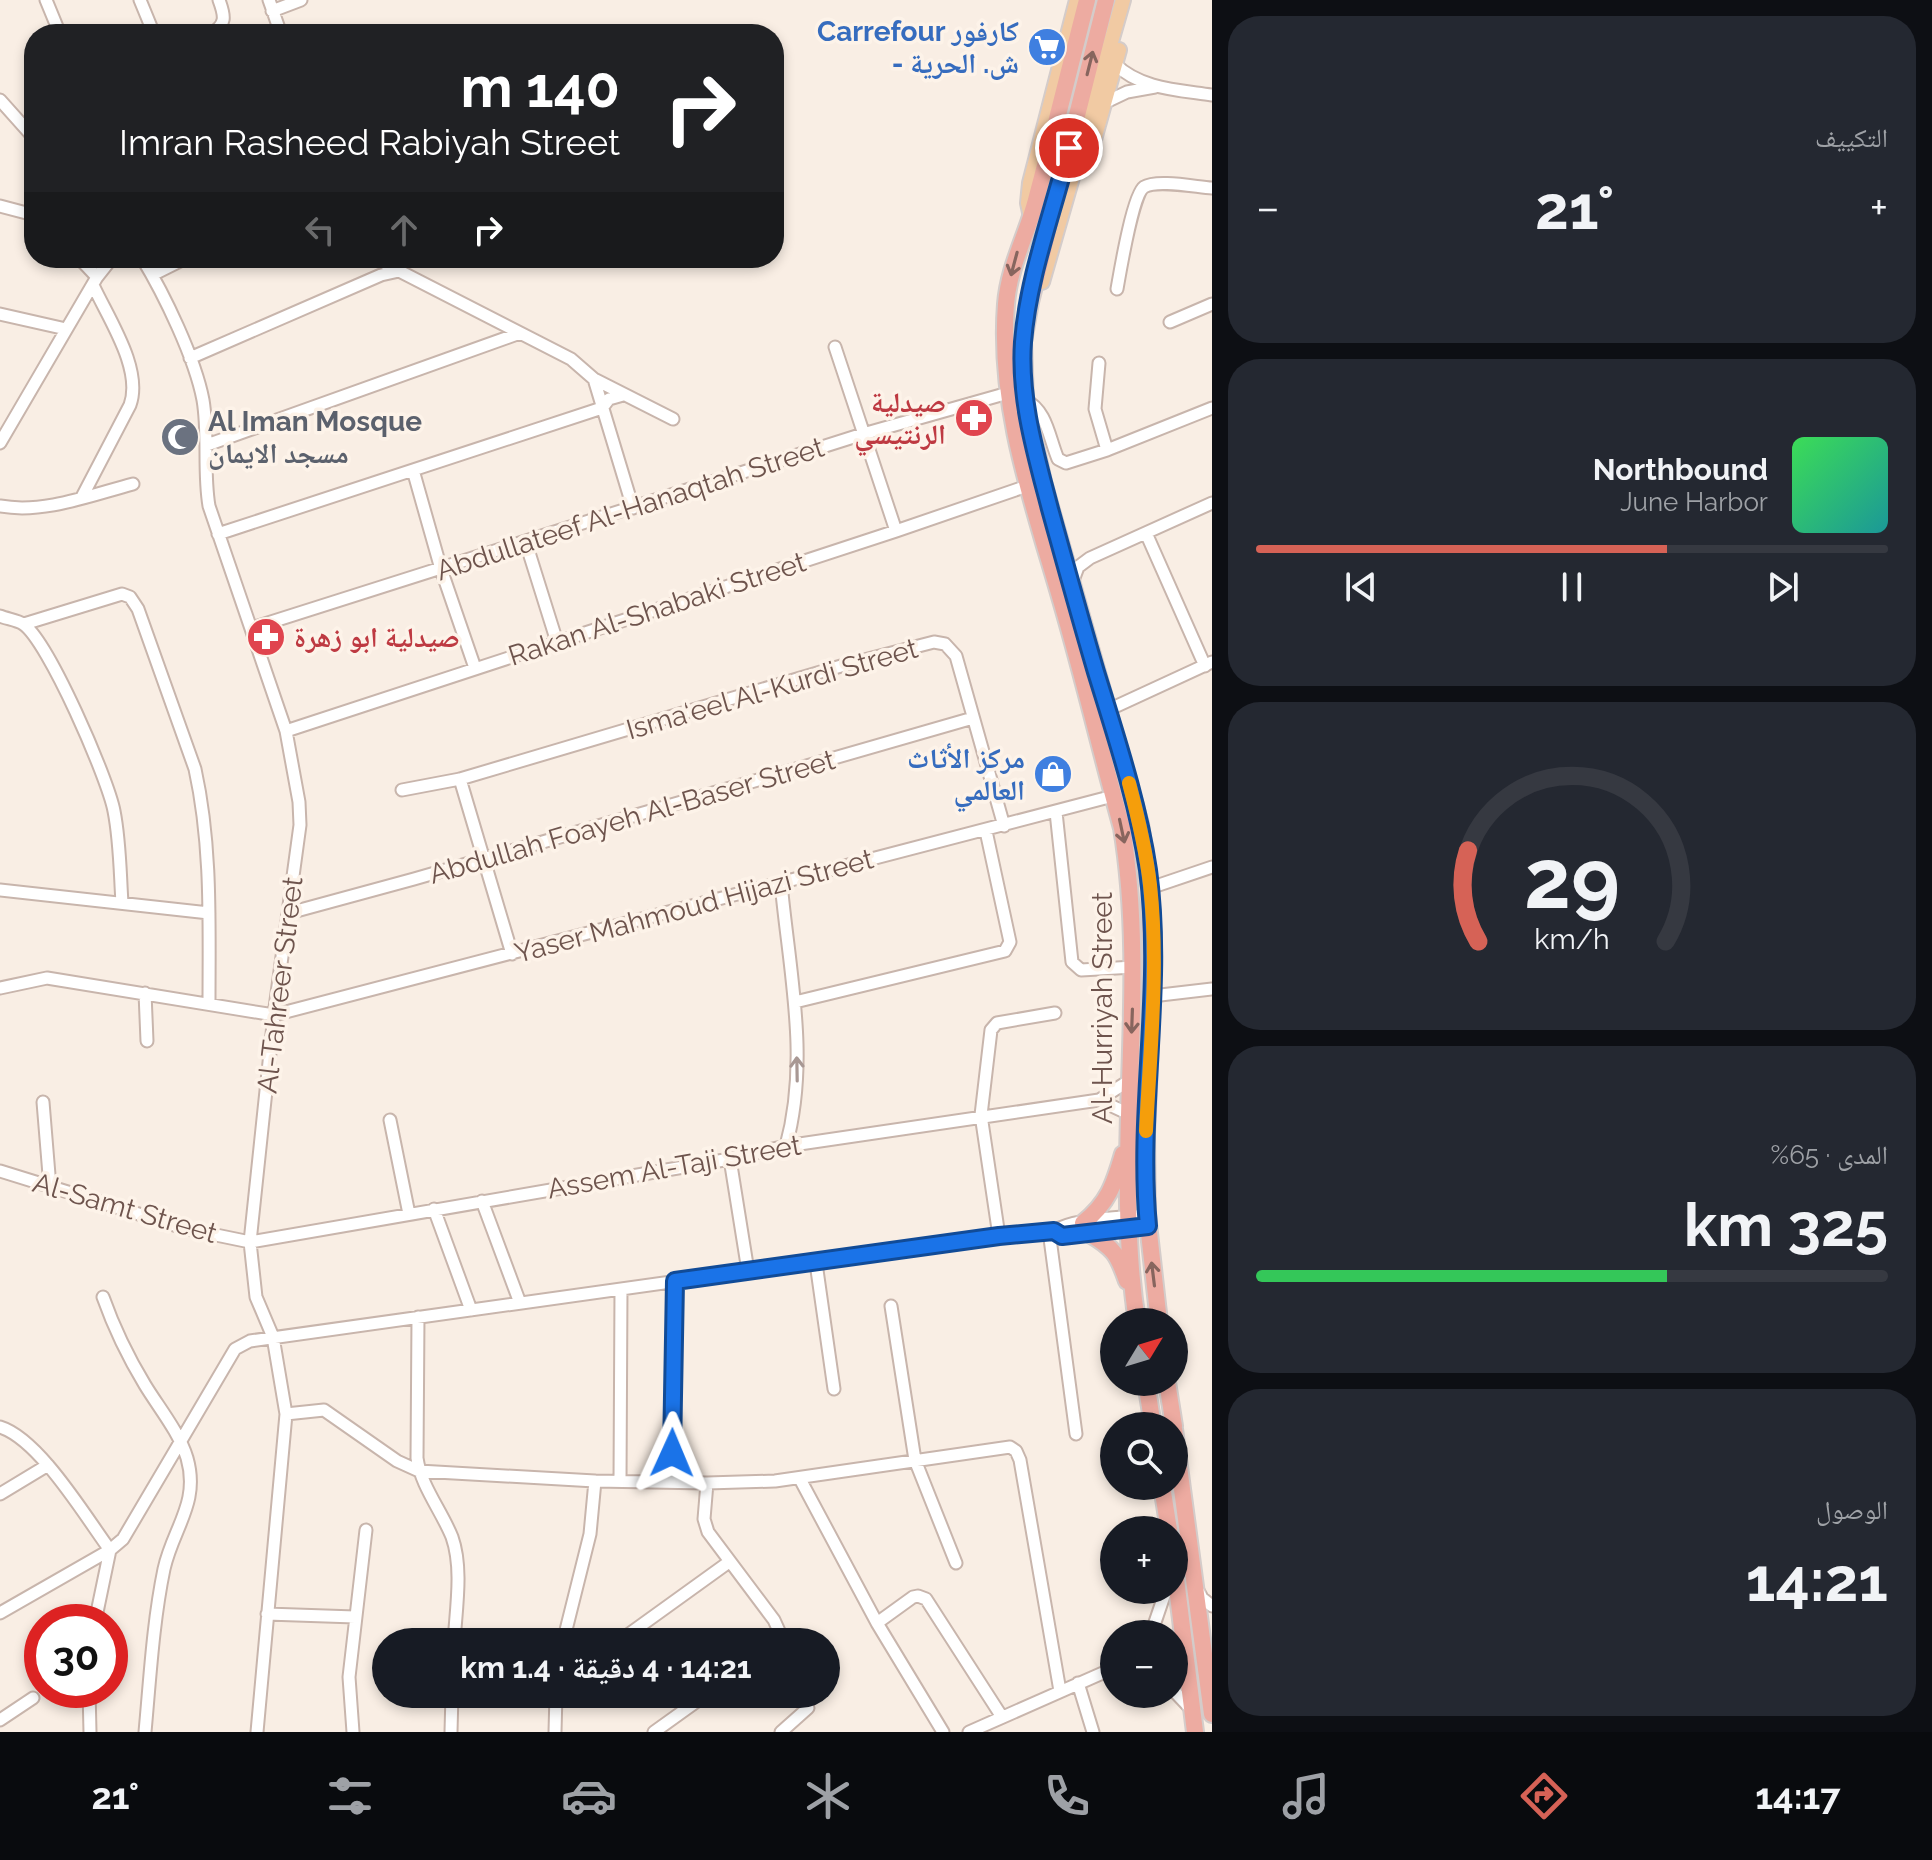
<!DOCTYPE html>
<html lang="ar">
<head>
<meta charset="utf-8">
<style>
  body { margin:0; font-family:Raleway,"Noto Naskh Arabic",sans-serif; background:#242831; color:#f1f3f6; direction:rtl; height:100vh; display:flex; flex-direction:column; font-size:30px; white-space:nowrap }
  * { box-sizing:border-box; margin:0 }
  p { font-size:26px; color:#9ea1a6 }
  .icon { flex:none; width:44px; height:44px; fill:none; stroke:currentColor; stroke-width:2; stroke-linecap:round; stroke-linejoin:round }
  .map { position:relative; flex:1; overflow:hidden; direction:ltr }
  .details { display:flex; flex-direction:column; gap:16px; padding:16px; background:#0d0f14; width:720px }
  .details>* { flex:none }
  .guide { position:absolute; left:24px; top:24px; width:760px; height:244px; border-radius:32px; box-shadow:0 4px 12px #0003; direction:rtl; background:#202124; color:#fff; overflow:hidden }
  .needle { width:52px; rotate:52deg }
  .fabs { position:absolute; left:1100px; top:1308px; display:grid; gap:16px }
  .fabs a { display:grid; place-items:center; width:88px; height:88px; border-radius:50%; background:#171b24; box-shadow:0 4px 12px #0003; font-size:40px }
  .speed { position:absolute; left:24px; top:1604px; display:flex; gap:16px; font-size:40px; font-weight:700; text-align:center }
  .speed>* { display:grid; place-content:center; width:104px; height:104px; border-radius:50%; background:#171b24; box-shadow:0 4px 12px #0003; line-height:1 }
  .speed .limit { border:12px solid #d22; background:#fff; color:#111 }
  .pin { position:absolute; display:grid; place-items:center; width:68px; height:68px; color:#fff; margin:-34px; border:4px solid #fff; border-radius:50%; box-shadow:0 2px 8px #0007 }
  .me { position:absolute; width:88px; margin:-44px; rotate:1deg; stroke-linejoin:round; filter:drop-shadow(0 0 6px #0008) }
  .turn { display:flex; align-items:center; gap:28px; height:168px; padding:0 32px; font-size:36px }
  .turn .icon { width:104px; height:104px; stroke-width:2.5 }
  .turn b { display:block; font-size:56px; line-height:68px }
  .lanes { display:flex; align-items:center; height:76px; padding:0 32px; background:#0003; justify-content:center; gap:40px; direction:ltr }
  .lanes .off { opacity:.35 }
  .big { font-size:60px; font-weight:700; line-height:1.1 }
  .details .card { flex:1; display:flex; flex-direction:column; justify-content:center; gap:12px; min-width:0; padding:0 28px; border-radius:32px; background:#242831 }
  .details .dial { align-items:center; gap:0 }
  .dial svg { height:208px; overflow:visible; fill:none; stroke:#363941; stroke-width:7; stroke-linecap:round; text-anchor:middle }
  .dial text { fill:#f1f3f6; stroke:none }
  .song { display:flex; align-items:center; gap:24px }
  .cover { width:96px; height:96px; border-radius:12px; background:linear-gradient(135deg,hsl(130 70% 55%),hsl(180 70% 35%)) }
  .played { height:8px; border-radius:4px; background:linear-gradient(90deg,#d66256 65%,#363941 65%) }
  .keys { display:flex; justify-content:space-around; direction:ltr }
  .heat { display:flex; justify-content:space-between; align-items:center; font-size:44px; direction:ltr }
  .charge { height:12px; border-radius:6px; background:linear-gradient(90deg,#34c759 65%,#363941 0) }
  .trip { position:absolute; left:372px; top:1628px; width:468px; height:80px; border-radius:40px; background:#171b24; box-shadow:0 4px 12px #0003; font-weight:700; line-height:80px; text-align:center; direction:rtl }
  .dock { display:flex; height:128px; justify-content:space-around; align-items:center; background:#090b0e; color:#9ea1a6 }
  .dock .icon { width:56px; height:56px }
  .dock .active { color:#d66256 }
  .dock b { font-size:36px; color:#f1f3f6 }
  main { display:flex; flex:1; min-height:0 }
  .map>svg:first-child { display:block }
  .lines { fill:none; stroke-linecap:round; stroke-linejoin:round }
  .minor-casing { stroke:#c8b5ac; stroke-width:15 }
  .major-casing { stroke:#d4ccca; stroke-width:18 }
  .highway-casing { stroke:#d4ccca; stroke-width:20 }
  .minor { stroke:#fff; stroke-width:11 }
  .major { stroke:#f1caa3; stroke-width:14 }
  .highway { stroke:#edaba1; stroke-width:16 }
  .oneway { stroke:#87655e }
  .oneway2 { stroke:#a89894 }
  .route-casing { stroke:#114b97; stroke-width:20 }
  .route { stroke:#1a73e8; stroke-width:14 }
  .slow { stroke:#f59e0b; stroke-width:14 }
  .labels { text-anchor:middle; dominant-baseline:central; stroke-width:7; stroke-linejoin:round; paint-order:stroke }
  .shop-label { font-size:28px; font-weight:bold; fill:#366cbe; stroke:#fdf3e9; text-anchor:end }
  .health-label { font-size:28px; font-weight:bold; fill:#be3a42; stroke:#fdf3e9; text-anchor:end }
  .worship-label { font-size:28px; font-weight:bold; fill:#5b616d; stroke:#fdf3e9; text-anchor:start }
  .street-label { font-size:28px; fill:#6e544d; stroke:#fdf3e9 }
</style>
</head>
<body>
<main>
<section class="details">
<div class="card"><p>التكييف</p>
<div class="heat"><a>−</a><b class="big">21°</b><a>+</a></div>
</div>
<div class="card">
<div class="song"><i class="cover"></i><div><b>Northbound</b><p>June Harbor</p></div></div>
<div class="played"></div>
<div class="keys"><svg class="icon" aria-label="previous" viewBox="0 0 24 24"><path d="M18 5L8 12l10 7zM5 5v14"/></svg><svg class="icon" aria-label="pause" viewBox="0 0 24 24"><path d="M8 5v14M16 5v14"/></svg><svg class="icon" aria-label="next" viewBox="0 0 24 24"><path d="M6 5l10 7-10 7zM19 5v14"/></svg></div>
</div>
<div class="card dial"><svg viewBox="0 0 100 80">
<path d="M14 69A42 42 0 1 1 86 69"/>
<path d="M14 69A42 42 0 0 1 10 34" stroke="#d66256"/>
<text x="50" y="56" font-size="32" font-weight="700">29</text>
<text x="50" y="72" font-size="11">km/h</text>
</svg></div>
<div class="card"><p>المدى · 65%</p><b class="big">325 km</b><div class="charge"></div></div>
<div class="card"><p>الوصول</p><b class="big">14:21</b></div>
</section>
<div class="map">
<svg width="1212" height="1732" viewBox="0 0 1212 1732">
  <rect width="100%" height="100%" fill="#f9eee4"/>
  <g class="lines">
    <defs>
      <path id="minor" d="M46 0 60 34
        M140 0 154 34
        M269 0 281 34
        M272 11 301 0
        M210 34C227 25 225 16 219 0
        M1115 64C1140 89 1179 90 1212 95
        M0 100 34 138
        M1106 102 1127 92 1155 87
        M0 206 34 215
        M79 258 97 277
        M142 258C164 294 195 358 203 400 209 435 203 471 209 506L286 731 299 802 300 825 274 1015 250 1242 256 1297 273 1337 286 1414 257 1732
        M374 258 571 359 594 379 633 508
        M152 275 186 258
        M1117 289C1120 272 1133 194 1144 187 1157 179 1196 187 1212 188
        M0 314 66 329
        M1170 322 1212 304
        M835 347 896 531
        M190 358 381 275 399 271
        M1099 363 1095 409 1107 450
        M594 379 673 419
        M1025 400C1047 410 1049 438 1058 459L1066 463 1107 450 1212 408
        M0 443 97 277 112 258
        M207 445 520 333
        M413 470 441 569 475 668
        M82 497 130 405C143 369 108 318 93 285
        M0 506C44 514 91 495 133 484
        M1146 533 1205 666
        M218 534 602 408 609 399 623 395
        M526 543 557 642
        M1072 583 1078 567 1090 558 1212 503
        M0 616C7 619 17 620 23 624 48 640 108 779 114 811 120 841 120 872 122 903
        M24 624 122 594 130 597 138 609 195 769C212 846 209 924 209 1003
        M252 628 863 434 1008 393
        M1108 710 1212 662
        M286 731 896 531 1027 486
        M460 779 512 954
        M402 790 460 779 841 666 934 642 945 644 956 656 1004 826
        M1056 812 1072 962 1081 970 1134 967
        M781 883C789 970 810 1059 786 1146
        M1150 888 1212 867
        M0 890 209 913
        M289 913 414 879 973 718
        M0 988 47 978 274 1015 1113 796
        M145 993 147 1041
        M1152 996 1212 989
        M795 1002 1005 951 1010 942 986 831
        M1099 1100 1129 1114
        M43 1102 50 1187
        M390 1120 409 1214
        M730 1159 748 1271
        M0 1171 187 1229 250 1242 730 1159 786 1146 1099 1100 1130 1080
        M482 1201 520 1303
        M434 1209 471 1310
        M1049 1231 1076 1434
        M1054 1231 1062 1236 1148 1226
        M999 1236 981 1115 991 1030 997 1023 1055 1013
        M816 1263 834 1389
        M103 1297C114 1328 128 1357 145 1385 159 1408 179 1432 187 1458 200 1503 173 1528 164 1569 153 1622 150 1678 145 1732
        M891 1306 915 1460 956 1563
        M418 1317 417 1458C421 1486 441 1510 452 1537 463 1568 456 1609 454 1642
        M286 1414 324 1410 397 1461 419 1471 595 1481 707 1483 775 1481 1010 1447 1016 1451 1020 1460 1060 1691
        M0 1427C39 1439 85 1516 110 1550L95 1622
        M800 1479 877 1623 943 1732
        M620 1481 621 1289
        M672 1482 675 1281
        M707 1483 704 1519 708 1532 774 1620 779 1631 778 1642
        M0 1494 48 1465
        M1197 1589 1202 1598 1212 1606
        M0 1613 110 1550 123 1539 235 1349 250 1341 999 1236 1054 1231C1074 1218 1122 1218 1147 1215
        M267 1614 355 1617
        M877 1623 913 1597 918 1596 926 1599 1002 1717
        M1151 1634 1166 1590
        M563 1642 590 1534 595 1481
        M618 1642 729 1562
        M1078 1683 1093 1732
        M89 1690 90 1732
        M1174 1691 1192 1710
        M0 1720 33 1698
        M353 1732 349 1677 366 1530
        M451 1732 452 1694
        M555 1732 556 1694
        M654 1732 707 1694
        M781 1732 808 1708
        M969 1732 1114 1668"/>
      <path id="major" d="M1088 161 1119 50
        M1031 217 1028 203 1030 183 1077 0
        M1042 282 1123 0"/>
      <path id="highway" d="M1087 0C1070 66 1054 133 1036 200 1027 235 1009 266 1006 304 998 407 1033 503 1061 600 1083 675 1101 752 1122 828 1149 992 1112 1158 1137 1322
        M1106 0 1030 302 1023 342 1025 400 1043 482 1140 824 1150 888 1152 996 1146 1134 1147 1215 1159 1322
        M1083 1223C1108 1203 1114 1185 1123 1154
        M1090 1234C1114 1248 1118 1255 1127 1281
        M1146 1382 1153 1426
        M1167 1382 1174 1426
        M1174 1429 1212 1714
        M1162 1486 1169 1530
        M1174 1563 1195 1732"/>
    </defs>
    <use href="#minor" class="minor-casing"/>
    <use href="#major" class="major-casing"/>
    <use href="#highway" class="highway-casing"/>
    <use href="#minor" class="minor"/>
    <use href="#major" class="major"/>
    <use href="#highway" class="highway"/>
  </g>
  <defs><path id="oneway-shaft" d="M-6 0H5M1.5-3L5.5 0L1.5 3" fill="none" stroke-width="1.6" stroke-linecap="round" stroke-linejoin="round" transform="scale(2)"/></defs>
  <g class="oneway">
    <use href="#oneway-shaft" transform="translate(1090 63) rotate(-76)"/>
    <use href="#oneway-shaft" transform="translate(1014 264) rotate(105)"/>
    <use href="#oneway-shaft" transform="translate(1122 831) rotate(78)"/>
    <use href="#oneway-shaft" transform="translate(1132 1021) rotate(92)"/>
    <use href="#oneway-shaft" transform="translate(1153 1274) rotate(-97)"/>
  </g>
  <use class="oneway2" href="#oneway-shaft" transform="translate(797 1069) rotate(-91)"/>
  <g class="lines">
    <defs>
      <path id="route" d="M672 1453 675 1281 999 1236 1054 1231 1062 1236 1148 1226C1137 1108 1164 988 1148 870 1138 803 1116 737 1096 672 1080 618 1065 563 1050 509 1036 455 1019 399 1023 342 1028 277 1053 212 1069 148"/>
    </defs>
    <use href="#route" class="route-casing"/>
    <use href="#route" class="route"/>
    <path class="slow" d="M1129 783C1138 817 1146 850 1150 885 1159 966 1150 1050 1146 1131"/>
  </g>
  <defs>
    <symbol id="supermarket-disc" viewBox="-11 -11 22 22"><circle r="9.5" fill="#3f7fe0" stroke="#fdf3e9"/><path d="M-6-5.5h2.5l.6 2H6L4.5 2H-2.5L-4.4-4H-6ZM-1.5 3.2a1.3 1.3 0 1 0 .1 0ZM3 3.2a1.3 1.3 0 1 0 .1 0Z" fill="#fff"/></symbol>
    <symbol id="pharmacy-disc" viewBox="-11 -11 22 22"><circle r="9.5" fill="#e0444e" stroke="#fdf3e9"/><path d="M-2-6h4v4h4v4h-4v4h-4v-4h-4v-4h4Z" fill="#fff"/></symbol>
    <symbol id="mosque-disc" viewBox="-11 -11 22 22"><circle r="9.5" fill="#6b7280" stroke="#fdf3e9"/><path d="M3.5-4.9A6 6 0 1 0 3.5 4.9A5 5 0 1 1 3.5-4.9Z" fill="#fff"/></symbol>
    <symbol id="shop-disc" viewBox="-11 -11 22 22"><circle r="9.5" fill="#3f7fe0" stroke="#fdf3e9"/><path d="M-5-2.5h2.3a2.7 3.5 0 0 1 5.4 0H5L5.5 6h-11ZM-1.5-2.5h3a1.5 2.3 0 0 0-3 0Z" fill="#fff"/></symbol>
  </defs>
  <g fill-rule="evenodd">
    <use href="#supermarket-disc" x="1025" y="25" width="44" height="44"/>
    <use href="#pharmacy-disc" x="952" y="396" width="44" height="44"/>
    <use href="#mosque-disc" x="158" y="415" width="44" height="44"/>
    <use href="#pharmacy-disc" x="244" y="615" width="44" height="44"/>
    <use href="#shop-disc" x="1031" y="752" width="44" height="44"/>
  </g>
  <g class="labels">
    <g class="shop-label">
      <text x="1019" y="31">Carrefour كارفور<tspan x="1019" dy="32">- ش. الحرية</tspan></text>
      <text x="1025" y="758">مركز الأثاث<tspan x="1025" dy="32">العالمي</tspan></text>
    </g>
    <g class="health-label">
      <text x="946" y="402">صيدلية<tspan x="946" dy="32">الرنتيسي</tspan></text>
      <text x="294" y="637" text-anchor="start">صيدلية ابو زهرة</text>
    </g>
    <g class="worship-label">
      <text x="208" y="421">Al Iman Mosque<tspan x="208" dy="32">مسجد الايمان</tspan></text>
    </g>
    <g class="street-label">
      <text transform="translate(630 509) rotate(-18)">Abdullateef Al-Hanaqtah Street</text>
      <text transform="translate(657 609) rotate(-18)">Rakan Al-Shabaki Street</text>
      <text transform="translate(772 689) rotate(-16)">Isma‘eel Al-Kurdi Street</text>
      <text transform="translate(632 817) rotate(-16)">Abdullah Foayeh Al-Baser Street</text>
      <text transform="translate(694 906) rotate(-15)">Yaser Mahmoud Hijazi Street</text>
      <text transform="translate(280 985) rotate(-83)">Al-Tahreer Street</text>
      <text transform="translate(1102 1008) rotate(-90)">Al-Hurriyah Street</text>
      <text transform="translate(674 1167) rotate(-10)">Assem Al-Taji Street</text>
      <text transform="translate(125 1208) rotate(16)">Al-Samt Street</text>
    </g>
  </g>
</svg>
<div class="fabs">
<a><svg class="needle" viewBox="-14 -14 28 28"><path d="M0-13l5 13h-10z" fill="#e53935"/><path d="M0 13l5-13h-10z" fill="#9ea1a6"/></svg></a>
<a><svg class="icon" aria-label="search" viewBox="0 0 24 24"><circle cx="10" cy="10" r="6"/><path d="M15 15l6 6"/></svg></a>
<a>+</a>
<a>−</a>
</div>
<div class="speed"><div class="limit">30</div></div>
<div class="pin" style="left:1069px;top:148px;background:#d93025"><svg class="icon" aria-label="arrive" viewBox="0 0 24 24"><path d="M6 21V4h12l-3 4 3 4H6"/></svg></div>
<svg class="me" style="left:672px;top:1453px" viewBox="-20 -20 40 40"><path d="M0-17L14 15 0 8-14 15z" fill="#1a73e8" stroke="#fff" stroke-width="4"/></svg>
<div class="trip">14:21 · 4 دقيقة · 1.4 km</div>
<div class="guide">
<div class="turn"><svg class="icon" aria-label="right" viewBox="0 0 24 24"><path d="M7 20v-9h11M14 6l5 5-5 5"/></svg><div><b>140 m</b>Imran Rasheed Rabiyah Street</div></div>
<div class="lanes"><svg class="icon off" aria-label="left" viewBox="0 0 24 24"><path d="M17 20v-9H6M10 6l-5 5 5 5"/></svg><svg class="icon off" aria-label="ahead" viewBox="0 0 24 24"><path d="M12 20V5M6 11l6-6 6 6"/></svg><svg class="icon" aria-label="right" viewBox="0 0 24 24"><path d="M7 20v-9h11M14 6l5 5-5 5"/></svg></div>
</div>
</div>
</main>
<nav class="dock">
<b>14:17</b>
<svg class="icon active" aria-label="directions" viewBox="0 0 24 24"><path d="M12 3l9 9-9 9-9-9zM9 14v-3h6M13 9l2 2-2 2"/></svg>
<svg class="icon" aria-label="music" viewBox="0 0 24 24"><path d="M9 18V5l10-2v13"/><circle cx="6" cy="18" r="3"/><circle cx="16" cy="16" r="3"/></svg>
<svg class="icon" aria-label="phone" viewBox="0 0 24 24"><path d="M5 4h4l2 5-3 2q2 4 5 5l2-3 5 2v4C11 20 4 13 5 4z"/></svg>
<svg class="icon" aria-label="climate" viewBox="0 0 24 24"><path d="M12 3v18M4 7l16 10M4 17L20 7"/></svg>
<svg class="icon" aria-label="car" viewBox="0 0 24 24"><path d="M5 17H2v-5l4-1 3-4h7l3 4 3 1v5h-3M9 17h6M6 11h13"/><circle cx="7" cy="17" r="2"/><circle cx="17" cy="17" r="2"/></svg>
<svg class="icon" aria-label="filters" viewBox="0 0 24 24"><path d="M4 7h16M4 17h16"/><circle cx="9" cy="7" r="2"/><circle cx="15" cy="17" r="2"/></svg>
<b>21°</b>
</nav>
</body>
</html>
